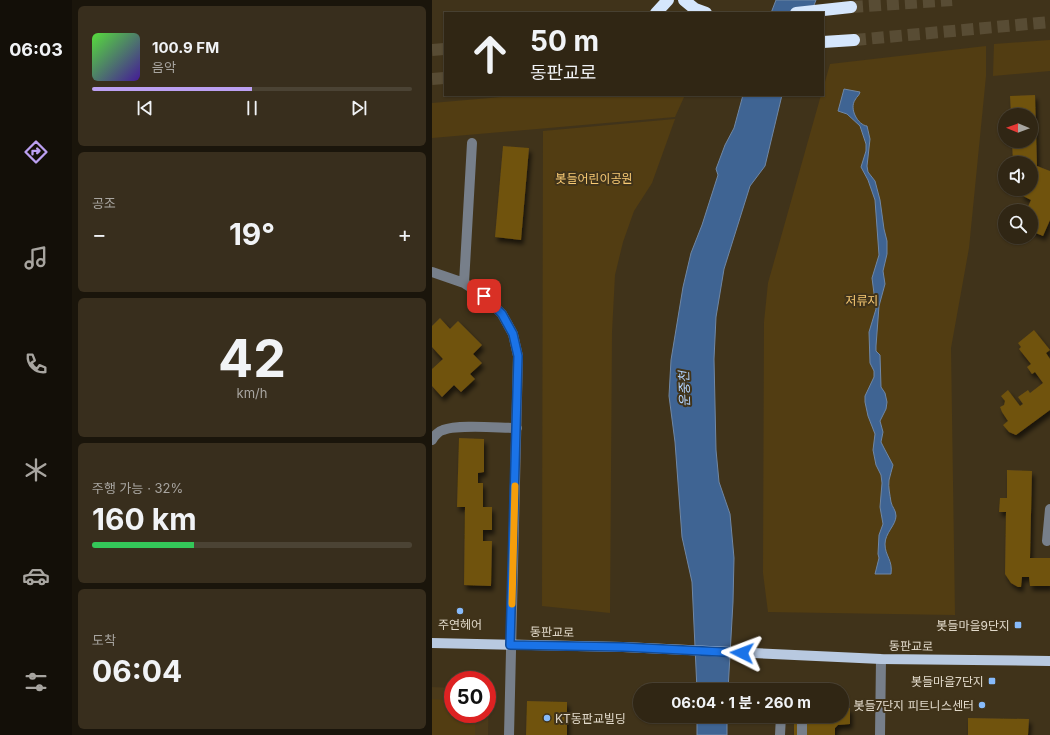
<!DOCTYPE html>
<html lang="ko">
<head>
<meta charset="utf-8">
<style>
  body { margin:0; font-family:Inter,"Noto Sans KR",sans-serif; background:#382e1d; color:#f1f3f6; height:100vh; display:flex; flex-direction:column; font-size:15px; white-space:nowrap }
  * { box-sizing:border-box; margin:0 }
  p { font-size:13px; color:#a8a5a0 }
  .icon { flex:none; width:22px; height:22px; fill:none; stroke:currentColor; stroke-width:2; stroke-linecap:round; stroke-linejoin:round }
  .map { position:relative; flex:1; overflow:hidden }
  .drawer { display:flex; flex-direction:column; gap:6px; padding:6px; background:#1a150b; width:360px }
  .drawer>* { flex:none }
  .banner { position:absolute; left:12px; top:12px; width:380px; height:84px; border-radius:0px; box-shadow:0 1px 3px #0004,0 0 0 1px #4b4334; background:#302614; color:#f1f3f6; overflow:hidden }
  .needle { width:26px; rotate:271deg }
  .fabs { position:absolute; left:566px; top:108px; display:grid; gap:8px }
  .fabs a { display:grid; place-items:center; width:40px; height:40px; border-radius:50%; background:#302614; box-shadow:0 1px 3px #0004,0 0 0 1px #4b4334; font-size:20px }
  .speed { position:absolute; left:12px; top:671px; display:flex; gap:8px; font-size:20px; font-weight:700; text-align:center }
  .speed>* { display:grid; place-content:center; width:52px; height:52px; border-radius:50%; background:#302614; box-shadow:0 1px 3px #0004,0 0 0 1px #4b4334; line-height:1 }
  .speed .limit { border:6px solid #d22; background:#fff; color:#111 }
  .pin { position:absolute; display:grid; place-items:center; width:34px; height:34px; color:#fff; margin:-17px; border-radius:8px; box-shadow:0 2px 6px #0006 }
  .me { position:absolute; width:44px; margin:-22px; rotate:273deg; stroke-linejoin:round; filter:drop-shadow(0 0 3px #0008) }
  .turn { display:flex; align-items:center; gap:14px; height:84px; padding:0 20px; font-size:18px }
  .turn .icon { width:52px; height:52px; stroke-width:2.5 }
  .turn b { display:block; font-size:28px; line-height:34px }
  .big { font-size:30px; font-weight:700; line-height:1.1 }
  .drawer .card { flex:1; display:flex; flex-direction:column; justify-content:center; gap:6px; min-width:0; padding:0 14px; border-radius:6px; background:#382e1d }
  .drawer .dial { align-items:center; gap:0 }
  .dial b { font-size:52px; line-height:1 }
  .song { display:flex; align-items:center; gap:12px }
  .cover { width:48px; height:48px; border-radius:6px; background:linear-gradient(135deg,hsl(110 70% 55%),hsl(260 70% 35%)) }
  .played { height:4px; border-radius:2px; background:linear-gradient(90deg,#bca0f2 50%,#4b4334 50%) }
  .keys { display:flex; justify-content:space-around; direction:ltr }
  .heat { display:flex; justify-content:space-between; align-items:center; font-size:22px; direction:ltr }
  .charge { height:6px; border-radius:3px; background:linear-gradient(90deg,#34c759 32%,#4b4334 0) }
  .trip { position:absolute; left:201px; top:683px; width:216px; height:40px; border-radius:20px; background:#302614; box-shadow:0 1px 3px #0004,0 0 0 1px #4b4334; font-weight:700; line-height:40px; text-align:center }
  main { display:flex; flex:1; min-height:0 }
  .tabs { display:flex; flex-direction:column; width:72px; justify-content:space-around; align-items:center; background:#130f08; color:#a8a5a0 }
  .tabs .icon { width:28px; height:28px }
  .tabs .selected { color:#bca0f2 }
  .tabs b { font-size:18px; color:#f1f3f6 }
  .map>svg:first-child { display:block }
  .built { fill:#4b3a1a }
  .green { fill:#523d12 }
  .water { fill:#3f6493; stroke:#7087a4 }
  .building { fill:#6f5211; filter:url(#shadow) }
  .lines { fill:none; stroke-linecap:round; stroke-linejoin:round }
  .highway-tunnel { stroke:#584c34; stroke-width:12; stroke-dasharray:12 6; stroke-linecap:butt }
  .minor { stroke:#777f8a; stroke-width:10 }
  .major { stroke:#b8c9e0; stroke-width:10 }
  .highway { stroke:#d5e6fc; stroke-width:12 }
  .route-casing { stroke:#114b97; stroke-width:10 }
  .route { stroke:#1a73e8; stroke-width:7 }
  .slow { stroke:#f59e0b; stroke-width:7 }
  .poi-dot { fill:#87bbfb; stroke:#40331a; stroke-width:1.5 }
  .labels { text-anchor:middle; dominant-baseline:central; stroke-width:4; stroke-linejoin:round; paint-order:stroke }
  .park-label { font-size:12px; fill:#f8ca74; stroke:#40331a }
  .poi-label { font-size:12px; fill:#e1d9ca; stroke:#40331a; text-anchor:end }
  .street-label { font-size:12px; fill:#e1d9ca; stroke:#40331a }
  .water-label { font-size:13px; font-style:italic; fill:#b2d4ff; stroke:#40331a }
</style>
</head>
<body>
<main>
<nav class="tabs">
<b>06:03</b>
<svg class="icon selected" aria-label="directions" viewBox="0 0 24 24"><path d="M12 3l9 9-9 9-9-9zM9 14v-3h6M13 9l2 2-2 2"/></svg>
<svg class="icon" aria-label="music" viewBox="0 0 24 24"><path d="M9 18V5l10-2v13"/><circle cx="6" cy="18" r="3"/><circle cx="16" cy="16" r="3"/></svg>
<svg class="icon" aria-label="phone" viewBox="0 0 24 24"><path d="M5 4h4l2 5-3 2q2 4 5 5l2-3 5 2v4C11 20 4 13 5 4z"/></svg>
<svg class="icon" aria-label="climate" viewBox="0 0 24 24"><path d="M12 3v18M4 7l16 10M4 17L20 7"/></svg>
<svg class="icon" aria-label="car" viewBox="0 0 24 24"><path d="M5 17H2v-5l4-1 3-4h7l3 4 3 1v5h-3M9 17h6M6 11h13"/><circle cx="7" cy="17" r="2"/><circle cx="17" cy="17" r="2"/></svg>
<svg class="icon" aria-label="filters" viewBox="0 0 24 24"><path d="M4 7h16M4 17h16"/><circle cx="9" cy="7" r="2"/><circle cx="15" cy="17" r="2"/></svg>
</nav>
<section class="drawer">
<div class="card">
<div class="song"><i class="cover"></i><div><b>100.9 FM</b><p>음악</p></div></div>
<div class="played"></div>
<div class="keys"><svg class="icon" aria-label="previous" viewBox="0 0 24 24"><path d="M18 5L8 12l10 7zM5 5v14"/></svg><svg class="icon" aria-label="pause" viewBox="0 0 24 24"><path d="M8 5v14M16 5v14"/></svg><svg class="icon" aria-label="next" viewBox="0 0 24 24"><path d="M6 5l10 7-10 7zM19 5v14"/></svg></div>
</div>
<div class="card"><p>공조</p>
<div class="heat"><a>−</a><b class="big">19°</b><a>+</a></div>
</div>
<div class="card dial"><b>42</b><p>km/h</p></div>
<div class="card"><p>주행 가능 · 32%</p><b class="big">160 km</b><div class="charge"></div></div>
<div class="card"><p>도착</p><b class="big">06:04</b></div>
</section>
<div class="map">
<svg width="618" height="735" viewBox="0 0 618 735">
  <defs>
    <filter id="shadow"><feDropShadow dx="2.5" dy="4.5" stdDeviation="2" flood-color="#0009"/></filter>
  </defs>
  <rect width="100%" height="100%" fill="#40331a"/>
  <path class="built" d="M0 687 21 688V714H55V689H57L56 735H0Z"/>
  <path class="green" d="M618 40V71L561 76 562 44Z
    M554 46V76L537 248 519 348 523 615 336 612 331 573 332 322 336 283 389 95H391V89L398 64Z
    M94 95H253L243 117 0 138V103Z
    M243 119 220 183 202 211 191 242 183 275 180 332 178 613 110 606 111 131Z
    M0 699 15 700V707L21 708V714H43V735H0Z"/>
  <path class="water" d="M344 0H384L379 13H339Z
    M412 89 428 92C427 96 425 96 423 100 417 109 426 125 435 126L438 139 435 166 436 172 443 181 448 200 452 229 455 241V254L451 271 453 284 447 306 444 346V351L448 355 449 387 453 393 455 402 454 409 448 421 451 432 449 442 452 448 461 465C460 470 458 475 457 480 456 487 458 495 459 502 460 507 464 510 464 516 464 525 453 533 453 544 453 556 461 560 459 574H443L447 558 446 554 447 535 451 524 448 507 450 483 449 475 444 465 441 450 443 434 436 416 433 402V396L442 377V371L438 363 437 332 444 309 440 278 447 255 443 200 436 180 429 167 434 151V144L428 126 415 114 406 111Z
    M311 95H350L333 166 318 186 292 269 284 317 282 359 284 450 287 482 298 514 302 558 301 602 296 690H265L260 582 250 537 243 442 237 396 239 360 251 287 259 253 270 225 286 175 284 169 293 145 302 128Z
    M265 716H295V735H265Z"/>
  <path class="building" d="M603 95 605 166 618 171V220L611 236 599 231V211H594L599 200 589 195 592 189H599V163H581L580 141H599V115H579L578 96Z
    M71 146 97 148 89 240 63 237Z
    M8 318 18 329 26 321 50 345 41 354 50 363 38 374 43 379 29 392 22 385 10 397 0 386V369L11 359 0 347V326Z
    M602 330 618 350 614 353 618 359V410L584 435 577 432 571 425 576 421 570 412 568 407 572 405 573 401 569 396 576 390 588 406 591 404 586 397 596 390 598 393 611 383 603 372 600 374 595 367 599 364 587 349 589 347 586 343Z
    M27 438 52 439V472L46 473V483H51V507H60V530H51V541H60L59 586 32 585 33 507H25Z
    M575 470 600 471 598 558H618V586H598L597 577H590L589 587H586L579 583 573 574 574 512H567L568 498H575Z
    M95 701 135 702V735H94Z
    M410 708H418V724L406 725 403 728V735H362V723H390L397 717 396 716H410Z
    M536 718 597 719 596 735H536Z"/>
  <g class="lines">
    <path class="highway-tunnel" d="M419 7 520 0
      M422 40 618 22
      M0 50 13 49
      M0 79 13 78"/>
    <path class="minor" d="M0 272 32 283 52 296 70 314 81 334 86 356 77 735
      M32 283 40 143
      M0 440C2 436 7 431 11 430 27 424 67 428 85 428
      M615 541 618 509
      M348 735 349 716
      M370 735V716
      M448 735 449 659"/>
    <path class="major" d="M0 643 191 647 449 659 618 661"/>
    <path class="highway" d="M252 0 263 9 274 13
      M224 13 236 0
      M364 13 419 7
      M391 42 422 40"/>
  </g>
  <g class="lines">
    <defs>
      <path id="route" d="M52 296 70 314 81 334 86 356 78 645 191 647 310 653"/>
    </defs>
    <use href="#route" class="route-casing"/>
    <use href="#route" class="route"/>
    <path class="slow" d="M80 604 83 486"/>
  </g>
  <g class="poi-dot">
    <circle cx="28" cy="611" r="4"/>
    <rect x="582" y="621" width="8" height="8" rx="2"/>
    <rect x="556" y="677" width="8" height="8" rx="2"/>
    <circle cx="550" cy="705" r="4"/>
    <circle cx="115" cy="718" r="4"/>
  </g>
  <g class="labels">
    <g class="park-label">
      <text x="162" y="178">봇들어린이공원</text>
      <text x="430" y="300">저류지</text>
    </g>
    <g class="poi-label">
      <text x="28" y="624" text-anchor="middle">주연헤어</text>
      <text x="578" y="625">봇들마을9단지</text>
      <text x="552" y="681">봇들마을7단지</text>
      <text x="542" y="705">봇들7단지 피트니스센터</text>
      <text x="123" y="718" text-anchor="start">KT동판교빌딩</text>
    </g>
    <g class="street-label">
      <text transform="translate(120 632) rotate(1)">동판교로</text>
      <text transform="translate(479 646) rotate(1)">동판교로</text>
    </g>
    <g class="water-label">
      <text transform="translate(252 389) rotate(-92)">운중천</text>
    </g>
  </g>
</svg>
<div class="fabs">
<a><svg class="needle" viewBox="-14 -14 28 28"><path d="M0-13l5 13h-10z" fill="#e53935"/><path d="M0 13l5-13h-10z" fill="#a8a5a0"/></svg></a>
<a><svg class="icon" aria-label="sound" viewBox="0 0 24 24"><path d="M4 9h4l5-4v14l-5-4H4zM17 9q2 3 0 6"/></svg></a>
<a><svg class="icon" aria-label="search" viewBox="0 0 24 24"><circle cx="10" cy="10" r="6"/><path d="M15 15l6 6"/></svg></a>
</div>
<div class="speed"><div class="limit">50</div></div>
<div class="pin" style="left:52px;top:296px;background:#d93025"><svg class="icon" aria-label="arrive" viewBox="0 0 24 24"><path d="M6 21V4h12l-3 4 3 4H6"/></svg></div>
<svg class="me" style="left:310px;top:653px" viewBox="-20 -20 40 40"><path d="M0-17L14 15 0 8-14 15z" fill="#1a73e8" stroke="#fff" stroke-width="4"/></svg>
<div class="trip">06:04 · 1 분 · 260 m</div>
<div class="banner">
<div class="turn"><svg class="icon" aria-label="ahead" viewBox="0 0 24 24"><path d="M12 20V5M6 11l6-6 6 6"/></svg><div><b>50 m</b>동판교로</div></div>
</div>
</div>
</main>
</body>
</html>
